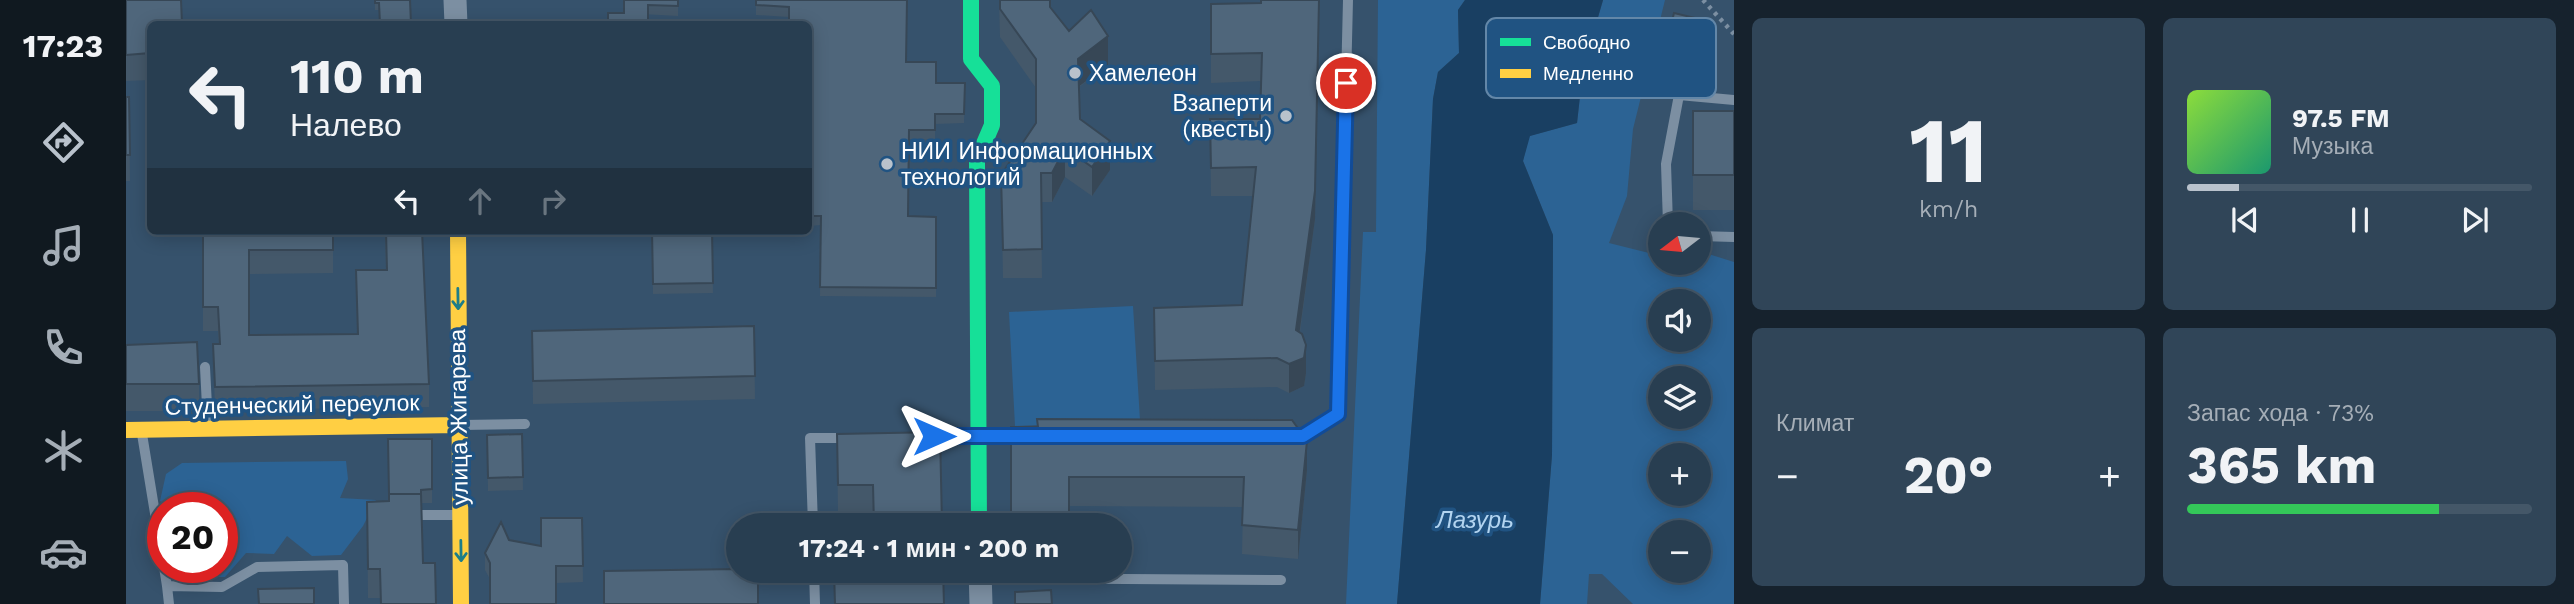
<!DOCTYPE html>
<html lang="ru">
<head>
<meta charset="utf-8">
<style>
  body { margin:0; font-family:"Work Sans",sans-serif; background:#304558; color:#f1f3f6; height:100vh; display:flex; flex-direction:column; font-size:26px; white-space:nowrap }
  * { box-sizing:border-box; margin:0 }
  p { font-size:23px; color:#a5aeb7 }
  .icon { flex:none; width:38px; height:38px; fill:none; stroke:currentColor; stroke-width:2; stroke-linecap:round; stroke-linejoin:round }
  .map { position:relative; flex:1; overflow:hidden }
  .sheet { display:flex; flex-direction:column; gap:18px; padding:18px; background:#16222d; width:840px }
  .sheet>* { flex:none }
  .top-card { position:absolute; left:21px; top:21px; width:665px; height:214px; border-radius:10px; box-shadow:0 4px 18px #0003,0 0 0 2px #445768; background:#283e51; color:#f1f3f6; overflow:hidden }
  .needle { width:46px; rotate:254deg }
  .fabs { position:absolute; left:1522px; top:212px; display:grid; gap:14px }
  .fabs a { display:grid; place-items:center; width:63px; height:63px; border-radius:50%; background:#283e51; box-shadow:0 4px 18px #0003,0 0 0 2px #445768; font-size:35px }
  .speed { position:absolute; left:21px; top:492px; display:flex; gap:14px; font-size:35px; font-weight:700; text-align:center }
  .speed>* { display:grid; place-content:center; width:91px; height:91px; border-radius:50%; background:#283e51; box-shadow:0 4px 18px #0003,0 0 0 2px #445768; line-height:1 }
  .speed .limit { border:10px solid #d22; background:#fff; color:#111 }
  .pin { position:absolute; display:grid; place-items:center; width:60px; height:60px; color:#fff; margin:-30px; border:4px solid #fff; border-radius:50%; box-shadow:0 2px 7px #0007 }
  .me { position:absolute; width:77px; margin:-38px; rotate:90deg; stroke-linejoin:round; filter:drop-shadow(0 0 5px #0008) }
  .turn { display:flex; align-items:center; gap:24px; height:147px; padding:0 28px; font-size:32px }
  .turn .icon { width:91px; height:91px; stroke-width:2.5 }
  .turn b { display:block; font-size:49px; line-height:60px }
  .lanes { display:flex; align-items:center; height:66px; padding:0 28px; background:#0003; justify-content:center; gap:35px; direction:ltr }
  .lanes .off { opacity:.35 }
  .big { font-size:52px; font-weight:700; line-height:1.1 }
  .sheet .tile { flex:1; display:flex; flex-direction:column; justify-content:center; gap:10px; min-width:0; padding:0 24px; border-radius:10px; background:#304558 }
  .sheet .dial { align-items:center; gap:0 }
  .dial b { font-size:91px; line-height:1 }
  .song { display:flex; align-items:center; gap:21px }
  .cover { width:84px; height:84px; border-radius:10px; background:linear-gradient(135deg,hsl(90 70% 55%),hsl(160 70% 35%)) }
  .played { height:7px; border-radius:4px; background:linear-gradient(90deg,#b9c2cc 15%,#445768 15%) }
  .keys { display:flex; justify-content:space-around; direction:ltr }
  .heat { display:flex; justify-content:space-between; align-items:center; font-size:38px; direction:ltr }
  .charge { height:10px; border-radius:5px; background:linear-gradient(90deg,#34c759 73%,#445768 0) }
  .sheet .tiles { flex:1; display:grid; gap:18px; grid-template-columns:repeat(2,1fr) }
  .trip { position:absolute; left:600px; top:513px; width:406px; height:70px; border-radius:35px; background:#283e51; box-shadow:0 4px 18px #0003,0 0 0 2px #445768; font-weight:700; line-height:70px; text-align:center }
  main { display:flex; flex:1; min-height:0 }
  .menu { display:flex; flex-direction:column; width:126px; justify-content:space-around; align-items:center; background:#101920; color:#a5aeb7 }
  .menu .icon { width:49px; height:49px }
  .menu .active { color:#b9c2cc }
  .menu b { font-size:32px; color:#f1f3f6 }
  .map>svg:first-child { display:block }
  .green { fill:#2c6394; fill-rule:evenodd }
  .water { fill:#193f62 }
  .lines { fill:none; stroke-linecap:round; stroke-linejoin:round }
  .path { stroke:#7c8fa2; stroke-width:4.5; stroke-dasharray:3.5 5; stroke-linecap:butt }
  .lane { stroke:#7c8fa2; stroke-width:10 }
  .street { stroke:#7c8fa2; stroke-width:23 }
  .fast { stroke:#16e098; stroke-width:16 }
  .slow { stroke:#ffcf43; stroke-width:16 }
  .wall { fill:#44586a }
  .shaded-wall { fill:#374756 }
  .building { fill:#4f667b; stroke:#374756; stroke-width:2 }
  .oneway { stroke:#1d7d89 }
  .route-casing { stroke:#114b97; stroke-width:18 }
  .route { stroke:#1a73e8; stroke-width:12 }
  .poi-dot { fill:#b9c2cc; stroke:#205382; stroke-width:2.5 }
  .labels { text-anchor:middle; dominant-baseline:central; stroke-width:7; stroke-linejoin:round; paint-order:stroke }
  .poi-label { font-size:23px; fill:#fff; stroke:#205382; text-anchor:start }
  .street-label { font-size:23px; fill:#fff; stroke:#205382 }
  .water-label { font-size:24px; font-style:italic; fill:#b2d4f0; stroke:#205382 }
  .key { fill:#205382; stroke:#6387a8; stroke-width:2 }
  .key-label { font-size:19px; fill:#fff }
</style>
</head>
<body>
<main>
<nav class="menu">
<b>17:23</b>
<svg class="icon active" aria-label="directions" viewBox="0 0 24 24"><path d="M12 3l9 9-9 9-9-9zM9 14v-3h6M13 9l2 2-2 2"/></svg>
<svg class="icon" aria-label="music" viewBox="0 0 24 24"><path d="M9 18V5l10-2v13"/><circle cx="6" cy="18" r="3"/><circle cx="16" cy="16" r="3"/></svg>
<svg class="icon" aria-label="phone" viewBox="0 0 24 24"><path d="M5 4h4l2 5-3 2q2 4 5 5l2-3 5 2v4C11 20 4 13 5 4z"/></svg>
<svg class="icon" aria-label="climate" viewBox="0 0 24 24"><path d="M12 3v18M4 7l16 10M4 17L20 7"/></svg>
<svg class="icon" aria-label="car" viewBox="0 0 24 24"><path d="M5 17H2v-5l4-1 3-4h7l3 4 3 1v5h-3M9 17h6M6 11h13"/><circle cx="7" cy="17" r="2"/><circle cx="17" cy="17" r="2"/></svg>
</nav>
<div class="map">
<svg width="1608" height="604" viewBox="0 0 1608 604">
  <rect width="100%" height="100%" fill="#36526c"/>
  <path class="green" d="M1252 0H1339L1332 10 1333 53 1312 72 1307 99 1300 250 1271 604H1220L1237 232H1250Z
    M1477 0H1539L1507 129 1501 196 1483 243 1527 254 1541 266 1548 263 1573 262V251L1608 262V604H1507L1476 574H1463L1461 604H1414L1426 455 1427 235 1397 161 1403 136 1451 123 1457 69ZM1535 301H1573V340H1535ZM1535 378H1573V416H1535ZM1535 455H1573V494H1535ZM1535 532H1573V570H1535Z
    M1007 306 1014 420 889 426 883 312Z
    M220 461 222 479 214 498 250 500 237 526 215 555 186 556 161 536 148 554 120 553 99 577H64L61 567H96V508L42 507 34 501 40 474 56 463Z"/>
  <path class="water" d="M1339 0H1477L1457 69 1451 123 1404 136 1397 161 1427 235 1426 455 1414 604H1271L1300 250 1307 99 1312 72 1333 53 1332 10Z"/>
  <g class="lines">
    <path class="path" d="M1577 0 1608 34"/>
    <path class="lane" d="M1542 224 1540 164 1553 95 1608 100
      M1573 236 1608 237
      M79 367 82 426
      M336 425 399 424
      M16 434 37 562
      M800 436H899
      M1164 436H1176L1212 414 1222 0
      M281 515H332
      M687 525 684 438H724
      M38 567 41 586 96 587 131 567 217 565 218 604
      M688 570 689 604
      M854 578 1155 580
      M41 586 43 604"/>
    <path class="street" d="M329 0 330 24
      M854 570 855 604"/>
    <path class="fast" d="M845 0V59L866 86V125L851 160 853 525"/>
    <path class="slow" d="M332 231 335 604
      M0 430 333 425"/>
  </g>
  <path class="wall" d="M0 0 24 24V80L0 81Z
    M249 0H284L253 10H249Z
    M498 0H552V16L498 13Z
    M630 0H781L780 62 810 83H839L838 123 809 124V140L783 139 782 216 810 217V297L694 296 695 225 682 226V24L663 17 630 15Z
    M873 0 924 7 943 31 982 65 953 87 954 119 984 170 966 196 939 177 926 202H915L916 278H877L875 175 910 123V88L874 37Z
    M1135 3 1193 25 1189 219 1174 332 1180 373 1178 386 1163 393 1151 387 1029 390 1028 308 1116 305 1127 196H1085L1084 119H1134L1135 81 1085 83V4Z
    M1569 25 1563 49 1542 44V37Z
    M0 97H3L4 181H0Z
    M1567 111H1608V210H1567Z
    M77 231H207V273L123 274V335L231 334 230 270H260L259 231H296L303 384V407L89 410 87 344H93L92 331H77Z
    M526 231H586L587 293 527 294Z
    M628 326 629 399 407 404 406 331Z
    M0 345 73 384V411H0Z
    M885 427 1181 470 1172 559 1116 554 1117 507 943 506V525H885Z
    M396 434 397 490 362 491 361 435Z
    M711 434 816 525H747V512L712 513Z
    M306 439V503H295L254 598H242L241 502 263 501Z
    M456 518 457 582 430 583 364 579 359 570V553L383 540 415 546Z"/>
  <path class="shaded-wall" d="M1569 18V25L1563 49V42Z
    M1193 25 1189 219 1170 358V330Z
    M982 36V65L952 87V59Z
    M984 141V170L966 196V167Z
    M939 148V177L926 202V173Z
    M1180 345V373L1178 386 1163 393V364Z
    M1181 441V470L1172 559V530Z
    M943 477V525H926V521Z"/>
  <path class="building" d="M0 0H55L56 24H24V53L0 55Z
    M249 0H284L285 24H254L253 3H249Z
    M498 0H552V6L522 5V24H482V13H498Z
    M630 0H781L780 62H810V83H839L838 114H809V130H783L782 216 810 217V288L694 287 695 216H682V24H663V7L630 5Z
    M874 0H924V7L943 31 965 10 982 36 952 59 954 119 984 141 966 167 939 148 926 173H915L916 249 877 250 875 175 910 123V59L874 9Z
    M1135 0H1193L1189 191 1170 330 1176 334 1180 345 1178 358 1163 364 1151 358 1029 361 1028 308 1116 305 1130 167 1085 168 1084 119H1134L1136 53 1085 54V4L1135 3Z
    M1548 13 1569 18 1563 42 1542 37Z
    M0 97H3L4 155H0Z
    M1567 111H1608V175H1567Z
    M77 231H207V250H123V335L232 334 230 270H261L260 231H296L303 384 89 387 87 344H94L92 307H77Z
    M526 231H586L587 283 527 284Z
    M628 326 629 376 407 381 406 331Z
    M71 342 73 384H0V345Z
    M911 419 1166 420 1181 441 1172 530 1116 525 1118 477H943V514L926 521 903 522 885 514V427H912Z
    M814 432 816 525H748L747 485H712L711 434Z
    M396 434 397 477 362 478 361 435Z
    M262 439H306V489L295 490V494H263Z
    M263 494H295L297 563H309L310 604H255L254 569H242L241 502 263 501Z
    M415 518H456L457 566H430V604H364V563L359 553 375 522 383 540 415 546Z
    M612 569V570H632V604H478V571Z
    M708 570H817L818 604H709Z
    M188 588V604H133L132 589Z
    M925 590 926 604H889V592Z"/>
  <defs><path id="oneway-shaft" d="M-6 0H5M1.5-3L5.5 0L1.5 3" fill="none" stroke-width="1.6" stroke-linecap="round" stroke-linejoin="round" transform="scale(1.75)"/></defs>
  <g class="oneway">
    <use href="#oneway-shaft" transform="translate(332 299) rotate(89)"/>
    <use href="#oneway-shaft" transform="translate(335 551) rotate(89)"/>
  </g>
  <g class="lines">
    <defs>
      <path id="route" d="M808 436H1177L1212 414 1220 83"/>
    </defs>
    <use href="#route" class="route-casing"/>
    <use href="#route" class="route"/>
  </g>
  <g class="poi-dot">
    <circle cx="949" cy="73" r="7"/>
    <circle cx="1160" cy="116" r="7"/>
    <circle cx="761" cy="164" r="7"/>
  </g>
  <g class="labels">
    <g class="poi-label">
      <text x="963" y="73">Хамелеон</text>
      <text x="1146" y="103" text-anchor="end">Взаперти<tspan x="1146" dy="26">(квесты)</tspan></text>
      <text x="775" y="151">НИИ Информационных<tspan x="775" dy="26">технологий</tspan></text>
    </g>
    <g class="street-label">
      <text transform="translate(166 405) rotate(-1)">Студенческий переулок</text>
      <text transform="translate(333 417) rotate(-91)">улица Жигарева</text>
    </g>
    <g class="water-label">
      <text x="1349" y="520">Лазурь</text>
    </g>
  </g>
  <rect x="1360" y="18" width="230" height="80" rx="10" class="key"/>
  <rect x="1374" y="38" width="31" height="8" fill="#16e098"/>
  <rect x="1374" y="69" width="31" height="9" fill="#ffcf43"/>
  <g class="key-label">
    <text x="1417" y="49">Свободно</text>
    <text x="1417" y="80">Медленно</text>
  </g>
</svg>
<div class="fabs">
<a><svg class="needle" viewBox="-14 -14 28 28"><path d="M0-13l5 13h-10z" fill="#e53935"/><path d="M0 13l5-13h-10z" fill="#a5aeb7"/></svg></a>
<a><svg class="icon" aria-label="sound" viewBox="0 0 24 24"><path d="M4 9h4l5-4v14l-5-4H4zM17 9q2 3 0 6"/></svg></a>
<a><svg class="icon" aria-label="layers" viewBox="0 0 24 24"><path d="M12 4l9 5-9 5-9-5zM3 14l9 5 9-5"/></svg></a>
<a>+</a>
<a>−</a>
</div>
<div class="speed"><div class="limit">20</div></div>
<div class="pin" style="left:1220px;top:83px;background:#d93025"><svg class="icon" aria-label="arrive" viewBox="0 0 24 24"><path d="M6 21V4h12l-3 4 3 4H6"/></svg></div>
<svg class="me" style="left:808px;top:436px" viewBox="-20 -20 40 40"><path d="M0-17L14 15 0 8-14 15z" fill="#1a73e8" stroke="#fff" stroke-width="4"/></svg>
<div class="trip">17:24 · 1 мин · 200 m</div>
<div class="top-card">
<div class="turn"><svg class="icon" aria-label="left" viewBox="0 0 24 24"><path d="M17 20v-9H6M10 6l-5 5 5 5"/></svg><div><b>110 m</b>Налево</div></div>
<div class="lanes"><svg class="icon" aria-label="left" viewBox="0 0 24 24"><path d="M17 20v-9H6M10 6l-5 5 5 5"/></svg><svg class="icon off" aria-label="ahead" viewBox="0 0 24 24"><path d="M12 20V5M6 11l6-6 6 6"/></svg><svg class="icon off" aria-label="right" viewBox="0 0 24 24"><path d="M7 20v-9h11M14 6l5 5-5 5"/></svg></div>
</div>
</div>
<section class="sheet">
<div class="tiles">
<div class="tile dial"><b>11</b><p>km/h</p></div>
<div class="tile">
<div class="song"><i class="cover"></i><div><b>97.5 FM</b><p>Музыка</p></div></div>
<div class="played"></div>
<div class="keys"><svg class="icon" aria-label="previous" viewBox="0 0 24 24"><path d="M18 5L8 12l10 7zM5 5v14"/></svg><svg class="icon" aria-label="pause" viewBox="0 0 24 24"><path d="M8 5v14M16 5v14"/></svg><svg class="icon" aria-label="next" viewBox="0 0 24 24"><path d="M6 5l10 7-10 7zM19 5v14"/></svg></div>
</div>
<div class="tile"><p>Климат</p>
<div class="heat"><a>−</a><b class="big">20°</b><a>+</a></div>
</div>
<div class="tile"><p>Запас хода · 73%</p><b class="big">365 km</b><div class="charge"></div></div>
</div>
</section>
</main>
</body>
</html>
